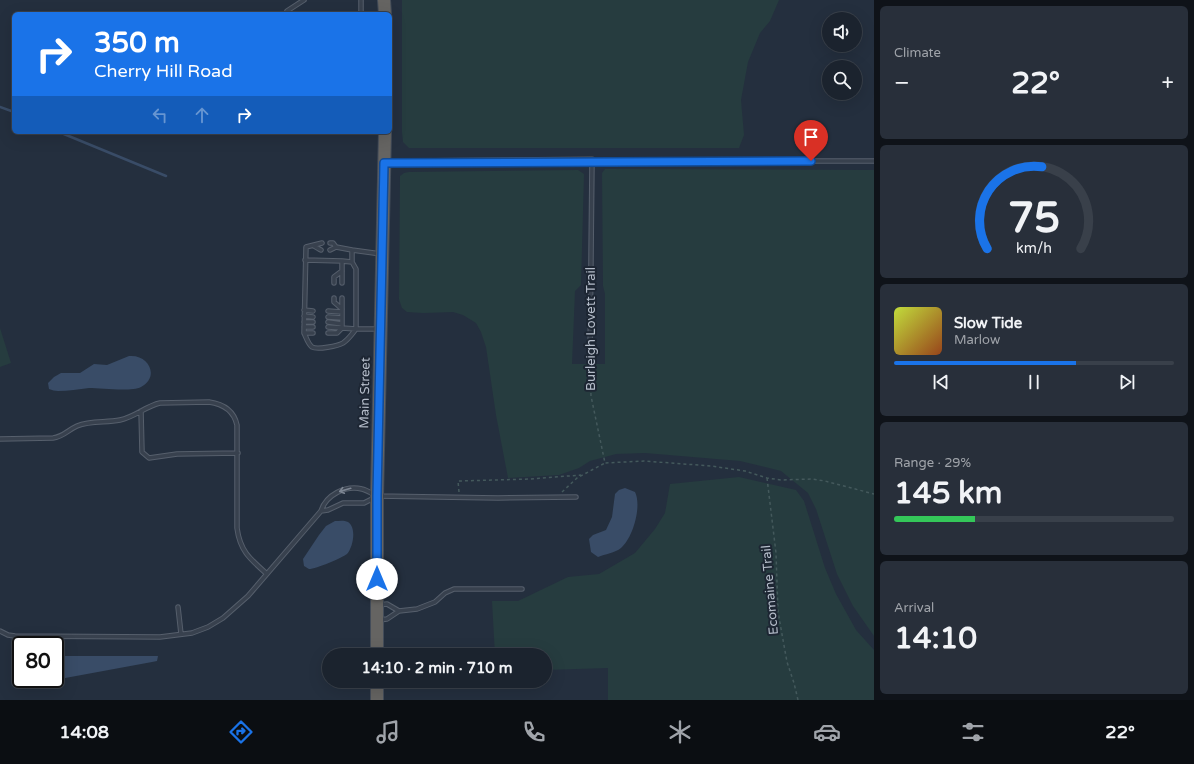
<!DOCTYPE html>
<html lang="en">
<head>
<meta charset="utf-8">
<style>
  body { margin:0; font-family:"Varela Round",sans-serif; background:#282f3a; color:#f1f3f6; height:100vh; display:flex; flex-direction:column; font-size:15px; white-space:nowrap }
  * { box-sizing:border-box; margin:0 }
  p { font-size:13px; color:#a0a4aa }
  .icon { flex:none; width:22px; height:22px; fill:none; stroke:currentColor; stroke-width:2; stroke-linecap:round; stroke-linejoin:round }
  .map { position:relative; flex:1; overflow:hidden }
  .side { display:flex; flex-direction:column; gap:6px; padding:6px; background:#0f1319; width:320px }
  .side>* { flex:none }
  .top-card { position:absolute; left:12px; top:12px; width:380px; height:122px; border-radius:6px; box-shadow:0 4px 16px #0002,0 0 0 1px #39404a; background:#1a73e8; color:#fff; overflow:hidden }
  .fabs { position:absolute; left:822px; top:12px; display:grid; gap:8px }
  .fabs a { display:grid; place-items:center; width:40px; height:40px; border-radius:50%; background:#1b232e; box-shadow:0 4px 16px #0002,0 0 0 1px #39404a; font-size:20px }
  .speed { position:absolute; left:12px; top:636px; display:flex; gap:8px; font-size:20px; font-weight:700; text-align:center }
  .speed>* { display:grid; place-content:center; width:52px; height:52px; border-radius:50%; background:#1b232e; box-shadow:0 4px 16px #0002,0 0 0 1px #39404a; line-height:1 }
  .speed .limit { border:2px solid #111; border-radius:6px; background:#fff; color:#111 }
  .pin { position:absolute; display:grid; place-items:center; width:34px; height:34px; color:#fff; margin:-41px -17px; border-radius:50% 50% 50% 0; rotate:-45deg; box-shadow:0 0 4px #0007 }
  .pin .icon { rotate:45deg }
  .me { position:absolute; width:44px; margin:-22px; rotate:0deg; stroke-linejoin:round; filter:drop-shadow(0 0 3px #0008) }
  .turn { display:flex; align-items:center; gap:14px; height:84px; padding:0 16px; font-size:18px }
  .turn .icon { width:52px; height:52px; stroke-width:2.5 }
  .turn b { display:block; font-size:28px; line-height:34px }
  .lanes { display:flex; align-items:center; height:38px; padding:0 16px; background:#0003; justify-content:center; gap:20px; direction:ltr }
  .lanes .off { opacity:.35 }
  .big { font-size:30px; font-weight:800; line-height:1.1 }
  .side .widget { flex:1; display:flex; flex-direction:column; justify-content:center; gap:6px; min-width:0; padding:0 14px; border-radius:6px; background:#282f3a }
  .side .dial { align-items:center; gap:0 }
  .dial svg { height:104px; overflow:visible; fill:none; stroke:#39404a; stroke-width:7; stroke-linecap:round; text-anchor:middle }
  .dial text { fill:#f1f3f6; stroke:none }
  .song { display:flex; align-items:center; gap:12px }
  .cover { width:48px; height:48px; border-radius:6px; background:linear-gradient(135deg,hsl(70 70% 55%),hsl(20 70% 35%)) }
  .played { height:4px; border-radius:2px; background:linear-gradient(90deg,#1a73e8 65%,#39404a 65%) }
  .keys { display:flex; justify-content:space-around; direction:ltr }
  .heat { display:flex; justify-content:space-between; align-items:center; font-size:22px; direction:ltr }
  .charge { height:6px; border-radius:3px; background:linear-gradient(90deg,#34c759 29%,#39404a 0) }
  .trip { position:absolute; left:322px; top:648px; width:230px; height:40px; border-radius:20px; background:#1b232e; box-shadow:0 4px 16px #0002,0 0 0 1px #39404a; font-weight:800; line-height:40px; text-align:center }
  .menu { display:flex; height:64px; justify-content:space-around; align-items:center; background:#0b0e12; color:#a0a4aa }
  .menu .icon { width:28px; height:28px }
  .menu .on { color:#1a73e8 }
  .menu b { font-size:18px; color:#f1f3f6 }
  main { display:flex; flex:1; min-height:0 }
  .map>svg:first-child { display:block }
  .green { fill:#263c3f }
  .water { fill:#394c67 }
  .lines { fill:none; stroke-linecap:round; stroke-linejoin:round }
  .stream { stroke:#394c67; stroke-width:2.5 }
  .service-casing { stroke:#565f6c; stroke-width:5.5 }
  .minor-casing { stroke:#565f6c; stroke-width:9 }
  .trunk-casing { stroke:#434c59; stroke-width:14 }
  .path { stroke:#44595c; stroke-width:1.5; stroke-dasharray:3 3; stroke-linecap:butt }
  .service { stroke:#38414e; stroke-width:3.5 }
  .minor { stroke:#38414e; stroke-width:7 }
  .trunk { stroke:#656462; stroke-width:12 }
  .oneway { stroke:#7c8592 }
  .route-casing { stroke:#114b97; stroke-width:10 }
  .route { stroke:#1a73e8; stroke-width:7 }
  .labels { text-anchor:middle; dominant-baseline:central; stroke-width:4; stroke-linejoin:round; paint-order:stroke }
  .street-label { font-size:13px; fill:#b4bcc9; stroke:#1d2633 }
</style>
</head>
<body>
<main>
<div class="map">
<svg width="874" height="700" viewBox="0 0 874 700">
  <rect width="100%" height="100%" fill="#242f3e"/>
  <path class="green" d="M402 0H779L770 21 760 33 748 62 741 100 744 135 739 148H409L403 142 402 132Z
    M605 169 874 170V636L853 606 837 574 816 509 808 493 781 471 740 461 645 453 616 454 590 461 579 468 559 475 508 478 496 415 486 347 481 332 476 323 463 315 453 312 423 313 407 312 402 308 399 299 400 176 404 173 409 172 578 170 584 174 581 285 575 291 572 364H605V294L603 286 602 173Z
    M0 328 11 363 0 367Z
    M739 477 796 490 804 501 825 568 836 594 856 630 874 650V700H608V668L545 670V655H495L492 601H518L568 577 599 574 635 553 655 529 665 513 670 484Z"/>
  <path class="water" d="M129 356C149 354 160 377 141 387 131 392 101 388 89 388 79 389 68 391 58 391 55 391 52 390 49 389L48 383 54 377 61 373H80L94 364 107 365Z
    M625 488 635 492C642 506 633 538 621 548 615 553 605 554 598 557L591 552 589 539 593 535 606 530 612 517 615 494 619 490Z
    M335 521C339 521 344 520 348 522 357 528 353 547 347 554 342 558 316 569 309 569 307 568 306 567 304 566L303 559 319 535 326 526Z
    M61 656H158L157 661 152 662 49 681 40 680 39 679H55V657Z"/>
  <g class="lines">
    <path class="stream" d="M0 107 14 112
      M59 132 166 176"/>
    <defs>
      <path id="service" d="M361 0V14
        M287 11 304 0
        M322 243 306 247 304 333C306 337 308 344 312 347 317 350 338 346 343 343 349 339 352 334 356 329L342 328V298
        M330 243H333L336 247 352 250
        M314 246 319 249 321 250
        M330 250 336 247
        M305 260 342 261
        M334 283V277L342 271
        M342 283V261L352 262
        M334 298V302L342 309
        M304 310 313 311
        M328 311 342 312
        M304 316 313 317
        M328 317 342 318
        M304 322H313
        M328 322 342 324
        M304 327H313
        M328 327 342 328
        M379 329H356V269L352 262V250L381 254
        M304 333H313
        M328 333H337L342 328
        M590 357 592 161H874
        M141 411 142 452 149 458 177 454 238 453
        M0 439 53 438C63 437 68 430 77 426 91 420 106 423 120 420 135 417 146 406 160 403L209 402C223 404 234 411 237 425V528C240 551 250 559 267 574
        M321 511 328 510 343 503H364L374 498
        M378 605 387 604 399 611 417 609 435 602 445 593 454 589H522
        M178 607 181 634
        M379 620 387 619 399 611
        M0 631 8 635 15 636 160 637 192 633 208 627 223 618 248 596 321 511C326 495 345 485 362 489 367 490 372 494 377 496L498 498 576 497"/>
      <path id="minor" d="M384 163 592 161"/>
      <path id="trunk" d="M384 0 385 14
        M377 655V496L385 132
        M377 700V681"/>
    </defs>
    <use href="#service" class="service-casing"/>
    <use href="#minor" class="minor-casing"/>
    <use href="#trunk" class="trunk-casing"/>
    <path class="path" d="M590 363 591 396 605 463 644 461 711 466 745 471 767 478 781 480 812 479 825 481 874 494
      M767 478 776 553 778 612 787 662 794 683 798 700
      M459 492 458 481 530 479 581 475
      M562 492 577 478 605 463"/>
    <use href="#service" class="service"/>
    <use href="#minor" class="minor"/>
    <use href="#trunk" class="trunk"/>
  </g>
  <defs><path id="oneway-shaft" d="M-6 0H5M1.5-3L5.5 0L1.5 3" fill="none" stroke-width="1.6" stroke-linecap="round" stroke-linejoin="round"/></defs>
  <use class="oneway" href="#oneway-shaft" transform="translate(345 490) rotate(164)"/>
  <g class="lines">
    <defs>
      <path id="route" d="M377 579V496L384 163 811 161"/>
    </defs>
    <use href="#route" class="route-casing"/>
    <use href="#route" class="route"/>
  </g>
  <g class="labels">
    <g class="street-label">
      <text transform="translate(591 329) rotate(-90)">Burleigh Lovett Trail</text>
      <text transform="translate(365 393) rotate(-89)">Main Street</text>
      <text transform="translate(770 590) rotate(-95)">Ecomaine Trail</text>
    </g>
  </g>
</svg>
<div class="fabs">
<a><svg class="icon" aria-label="sound" viewBox="0 0 24 24"><path d="M4 9h4l5-4v14l-5-4H4zM17 9q2 3 0 6"/></svg></a>
<a><svg class="icon" aria-label="search" viewBox="0 0 24 24"><circle cx="10" cy="10" r="6"/><path d="M15 15l6 6"/></svg></a>
</div>
<div class="speed"><div class="limit">80</div></div>
<div class="pin" style="left:811px;top:161px;background:#d93025"><svg class="icon" aria-label="arrive" viewBox="0 0 24 24"><path d="M6 21V4h12l-3 4 3 4H6"/></svg></div>
<svg class="me" style="left:377px;top:579px" viewBox="-20 -20 40 40"><circle r="19" fill="#fff"/><path d="M0-13L10 11 0 6-10 11z" fill="#1a73e8"/></svg>
<div class="trip">14:10 · 2 min · 710 m</div>
<div class="top-card">
<div class="turn"><svg class="icon" aria-label="right" viewBox="0 0 24 24"><path d="M7 20v-9h11M14 6l5 5-5 5"/></svg><div><b>350 m</b>Cherry Hill Road</div></div>
<div class="lanes"><svg class="icon off" aria-label="left" viewBox="0 0 24 24"><path d="M17 20v-9H6M10 6l-5 5 5 5"/></svg><svg class="icon off" aria-label="ahead" viewBox="0 0 24 24"><path d="M12 20V5M6 11l6-6 6 6"/></svg><svg class="icon" aria-label="right" viewBox="0 0 24 24"><path d="M7 20v-9h11M14 6l5 5-5 5"/></svg></div>
</div>
</div>
<section class="side">
<div class="widget"><p>Climate</p>
<div class="heat"><a>−</a><b class="big">22°</b><a>+</a></div>
</div>
<div class="widget dial"><svg viewBox="0 0 100 80">
<path d="M14 69A42 42 0 1 1 86 69"/>
<path d="M14 69A42 42 0 0 1 56 6" stroke="#1a73e8"/>
<text x="50" y="56" font-size="32" font-weight="700">75</text>
<text x="50" y="72" font-size="11">km/h</text>
</svg></div>
<div class="widget">
<div class="song"><i class="cover"></i><div><b>Slow Tide</b><p>Marlow</p></div></div>
<div class="played"></div>
<div class="keys"><svg class="icon" aria-label="previous" viewBox="0 0 24 24"><path d="M18 5L8 12l10 7zM5 5v14"/></svg><svg class="icon" aria-label="pause" viewBox="0 0 24 24"><path d="M8 5v14M16 5v14"/></svg><svg class="icon" aria-label="next" viewBox="0 0 24 24"><path d="M6 5l10 7-10 7zM19 5v14"/></svg></div>
</div>
<div class="widget"><p>Range · 29%</p><b class="big">145 km</b><div class="charge"></div></div>
<div class="widget"><p>Arrival</p><b class="big">14:10</b></div>
</section>
</main>
<nav class="menu">
<b>14:08</b>
<svg class="icon on" aria-label="directions" viewBox="0 0 24 24"><path d="M12 3l9 9-9 9-9-9zM9 14v-3h6M13 9l2 2-2 2"/></svg>
<svg class="icon" aria-label="music" viewBox="0 0 24 24"><path d="M9 18V5l10-2v13"/><circle cx="6" cy="18" r="3"/><circle cx="16" cy="16" r="3"/></svg>
<svg class="icon" aria-label="phone" viewBox="0 0 24 24"><path d="M5 4h4l2 5-3 2q2 4 5 5l2-3 5 2v4C11 20 4 13 5 4z"/></svg>
<svg class="icon" aria-label="climate" viewBox="0 0 24 24"><path d="M12 3v18M4 7l16 10M4 17L20 7"/></svg>
<svg class="icon" aria-label="car" viewBox="0 0 24 24"><path d="M5 17H2v-5l4-1 3-4h7l3 4 3 1v5h-3M9 17h6M6 11h13"/><circle cx="7" cy="17" r="2"/><circle cx="17" cy="17" r="2"/></svg>
<svg class="icon" aria-label="filters" viewBox="0 0 24 24"><path d="M4 7h16M4 17h16"/><circle cx="9" cy="7" r="2"/><circle cx="15" cy="17" r="2"/></svg>
<b>22°</b>
</nav>
</body>
</html>
